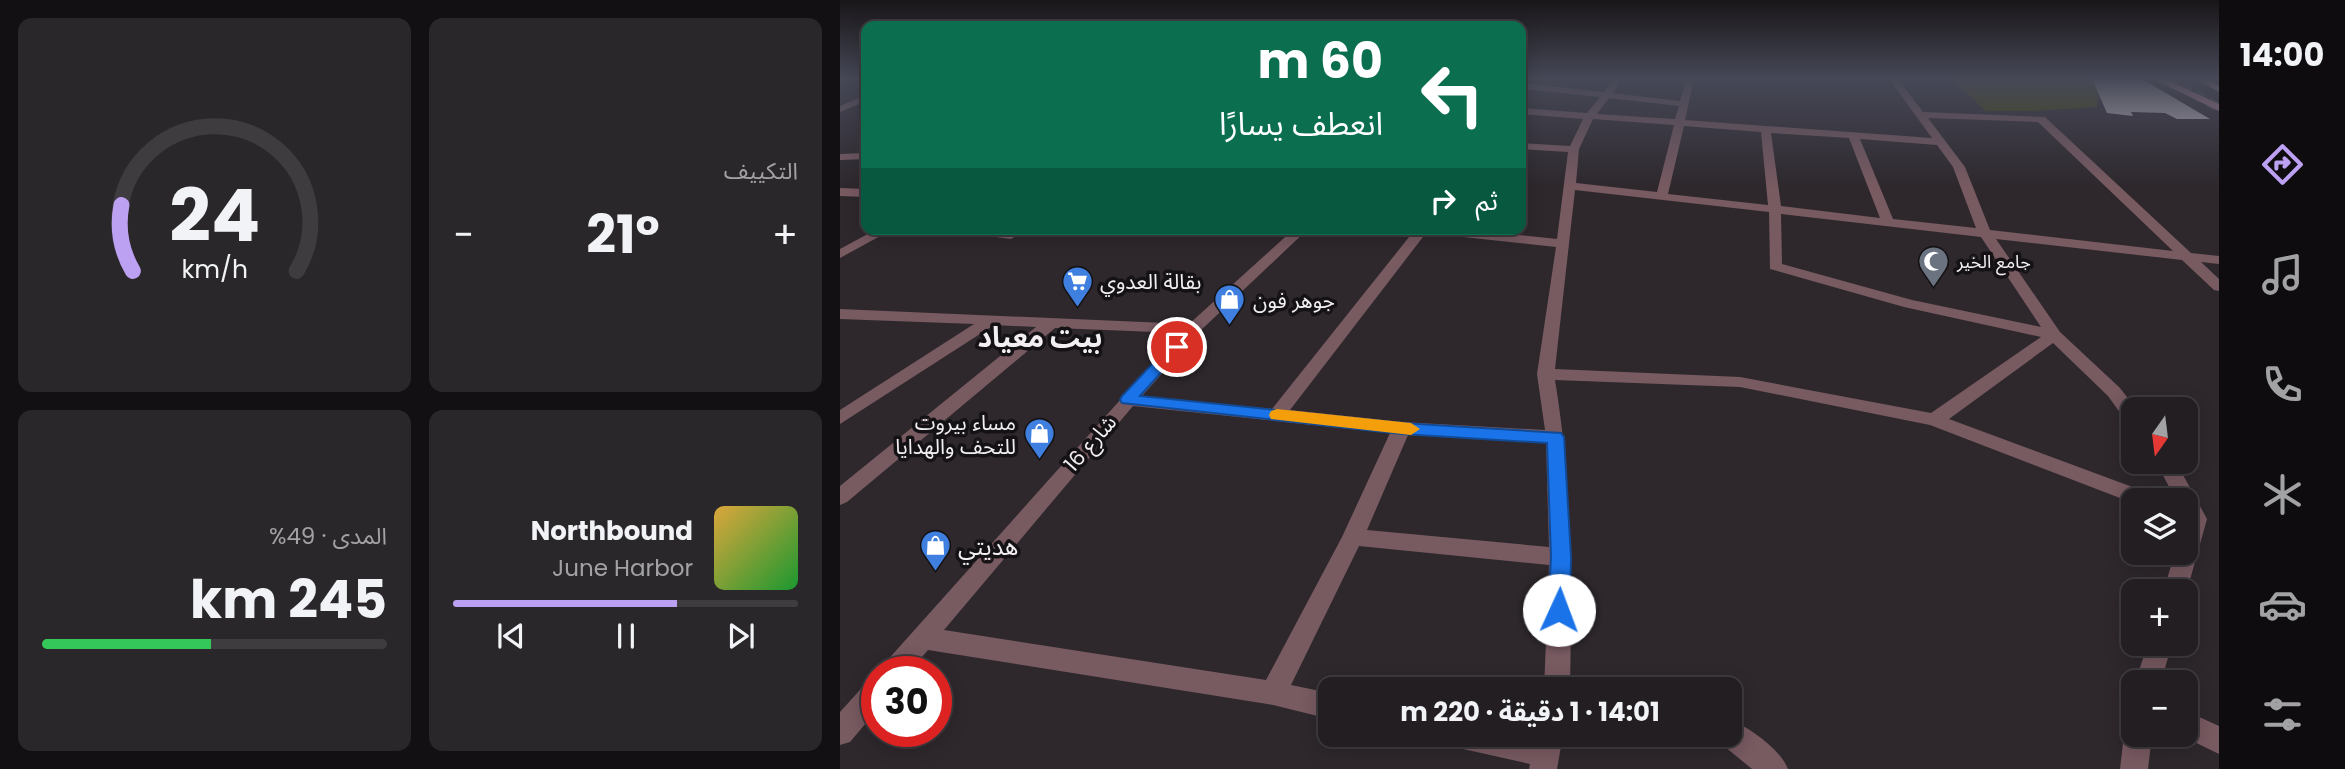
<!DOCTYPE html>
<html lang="ar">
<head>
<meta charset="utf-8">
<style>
  body { margin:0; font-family:Poppins,"Noto Sans Arabic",sans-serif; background:#2a272a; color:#f1f3f6; direction:rtl; height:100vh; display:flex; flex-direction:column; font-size:26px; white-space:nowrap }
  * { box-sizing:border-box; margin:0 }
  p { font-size:23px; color:#a2a2a5 }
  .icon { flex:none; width:38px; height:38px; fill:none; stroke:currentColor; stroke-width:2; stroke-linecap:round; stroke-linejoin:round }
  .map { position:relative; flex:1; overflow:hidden; direction:ltr }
  .details { display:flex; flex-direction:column; gap:18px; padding:18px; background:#131013; width:840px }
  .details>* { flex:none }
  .guide { position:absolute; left:21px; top:21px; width:665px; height:214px; border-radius:14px; box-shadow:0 4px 18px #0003,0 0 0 2px #3f3c40; direction:rtl; background:#0b6e4f; color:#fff; overflow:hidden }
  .needle { width:46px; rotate:194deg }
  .tools { position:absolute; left:1281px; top:397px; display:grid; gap:14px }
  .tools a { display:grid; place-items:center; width:77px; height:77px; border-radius:14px; background:#221e22; box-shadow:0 4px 18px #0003,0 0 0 2px #3f3c40; font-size:35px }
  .speed { position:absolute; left:21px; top:656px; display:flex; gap:14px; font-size:35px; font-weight:700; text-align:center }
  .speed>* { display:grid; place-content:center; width:91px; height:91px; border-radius:50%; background:#221e22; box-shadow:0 4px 18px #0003,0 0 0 2px #3f3c40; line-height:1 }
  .speed .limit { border:10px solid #d22; background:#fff; color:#111 }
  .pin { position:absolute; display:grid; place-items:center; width:60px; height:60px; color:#fff; margin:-30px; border:4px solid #fff; border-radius:50%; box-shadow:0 2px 7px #0007 }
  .me { position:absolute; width:77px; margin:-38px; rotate:2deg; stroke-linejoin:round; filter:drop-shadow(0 0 5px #0008) }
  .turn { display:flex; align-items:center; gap:24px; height:147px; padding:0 28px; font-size:32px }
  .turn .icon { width:91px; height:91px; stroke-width:2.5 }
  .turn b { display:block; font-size:49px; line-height:60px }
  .then { display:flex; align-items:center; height:66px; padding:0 28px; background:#0003; gap:14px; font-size:26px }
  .big { font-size:52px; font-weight:700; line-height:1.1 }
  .details .card { flex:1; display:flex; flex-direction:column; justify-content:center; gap:10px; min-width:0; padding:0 24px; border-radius:14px; background:#2a272a }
  .details .dial { align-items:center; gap:0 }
  .dial svg { height:182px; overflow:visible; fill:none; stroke:#3f3c40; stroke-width:7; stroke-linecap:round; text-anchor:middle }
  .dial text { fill:#f1f3f6; stroke:none }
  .song { display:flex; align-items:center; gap:21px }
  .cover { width:84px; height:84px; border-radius:10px; background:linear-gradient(135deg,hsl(40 70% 55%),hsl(130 70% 35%)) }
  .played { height:7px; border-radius:4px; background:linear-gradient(90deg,#bca0f2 65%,#3f3c40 65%) }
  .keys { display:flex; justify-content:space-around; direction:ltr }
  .heat { display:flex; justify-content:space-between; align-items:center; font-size:38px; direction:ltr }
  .charge { height:10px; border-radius:5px; background:linear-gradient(90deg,#34c759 49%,#3f3c40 0) }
  .details .tiles { flex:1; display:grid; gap:18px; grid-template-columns:repeat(2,1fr) }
  .trip { position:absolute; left:478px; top:677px; width:424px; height:70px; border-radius:14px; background:#221e22; box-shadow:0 4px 18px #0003,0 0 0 2px #3f3c40; font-weight:700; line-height:70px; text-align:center; direction:rtl }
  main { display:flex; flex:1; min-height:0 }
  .tabs { display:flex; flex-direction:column; width:126px; justify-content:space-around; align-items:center; background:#0e0c0e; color:#a2a2a5 }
  .tabs .icon { width:49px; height:49px }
  .tabs .current { color:#bca0f2 }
  .tabs b { font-size:32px; color:#f1f3f6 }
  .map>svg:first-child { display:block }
  .green { fill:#424604 }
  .building { fill:#c3bcc2 }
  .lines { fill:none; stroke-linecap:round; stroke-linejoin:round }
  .major-tunnel { stroke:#4b464b; stroke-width:10; stroke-dasharray:10 5; stroke-linecap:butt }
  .minor { fill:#785a61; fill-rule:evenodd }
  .major { fill:#c48898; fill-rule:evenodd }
  .route { fill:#1a73e8; stroke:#114b97; stroke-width:2 }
  .slow { fill:#f59e0b }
  .labels { text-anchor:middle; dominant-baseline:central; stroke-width:7; stroke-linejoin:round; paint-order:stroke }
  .far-poi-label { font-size:18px; fill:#f2eef2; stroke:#141214; text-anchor:start }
  .poi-label { font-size:21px; fill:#f2eef2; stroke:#141214; text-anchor:start }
  .street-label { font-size:21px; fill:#f2eef2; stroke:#141214 }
  .near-poi-label { font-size:24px; fill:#f2eef2; stroke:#141214; text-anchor:start }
  .district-label { font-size:28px; font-weight:bold; fill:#f2eef2; stroke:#141214 }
</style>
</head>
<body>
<main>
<nav class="tabs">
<b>14:00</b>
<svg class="icon current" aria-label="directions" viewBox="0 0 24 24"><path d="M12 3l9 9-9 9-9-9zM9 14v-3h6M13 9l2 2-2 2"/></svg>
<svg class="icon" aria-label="music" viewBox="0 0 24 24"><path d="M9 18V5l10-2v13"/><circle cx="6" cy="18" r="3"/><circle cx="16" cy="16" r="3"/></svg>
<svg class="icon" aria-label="phone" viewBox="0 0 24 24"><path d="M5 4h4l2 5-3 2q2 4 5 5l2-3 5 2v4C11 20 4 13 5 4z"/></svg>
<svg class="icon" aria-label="climate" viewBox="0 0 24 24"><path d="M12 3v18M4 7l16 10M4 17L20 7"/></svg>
<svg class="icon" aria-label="car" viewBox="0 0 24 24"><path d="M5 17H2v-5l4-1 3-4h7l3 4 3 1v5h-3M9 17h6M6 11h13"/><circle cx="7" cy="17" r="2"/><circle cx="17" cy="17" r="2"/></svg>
<svg class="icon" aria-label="filters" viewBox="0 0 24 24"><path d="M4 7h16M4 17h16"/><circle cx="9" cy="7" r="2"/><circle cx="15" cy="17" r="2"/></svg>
</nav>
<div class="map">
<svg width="1379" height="769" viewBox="0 0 1379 769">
  <rect width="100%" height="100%" fill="#2e282d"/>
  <path class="green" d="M1111 79H1258L1257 107 1193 111H1146Z"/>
  <path class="building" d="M1252 79H1302L1370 119H1337L1325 113 1291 112 1293 116 1267 113Z"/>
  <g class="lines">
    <path class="major-tunnel" d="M1329 79 1379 108"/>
    <path class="minor" d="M774 79H783L772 93 840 101 846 79H854L845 120 1092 138 1049 79H1058L1083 112 1205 117 1351 253 1379 256V264L1361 262 1379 279V291L1374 290 1342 260 1156 239 1220 332 1280 388 1297 410H1293V423L1286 421 1268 396 1213 343 1109 419 1314 495 1317 500H1293V503L1090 425 900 387 715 380C732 483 732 585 730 690H704L709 565 519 546 451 685 490 693V719L433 705 88 650 69 672H40L44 664 340 333 215 328 7 502 0 505V486L196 327 154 325 0 424V410L134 324 0 319V309L349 324 454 229H468L359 332 302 396 432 409 573 232 570 229H622L717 239 728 152 681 149V143L730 146 743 119 681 114V108L747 113 760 97 681 89V83L764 92ZM769 98 839 106 835 119 757 114ZM1088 118 1198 122 1333 251 1150 230 1125 167ZM753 119 834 125 817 192 736 183 739 149ZM844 126 921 132 928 205 828 194ZM931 133 1009 138 1040 218 941 206ZM1020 139 1097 145 1113 167 1136 228 1053 219ZM735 190 929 212 930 269 1064 307 1201 337 1091 413 900 377 715 369ZM941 214 1141 237 1201 327 1072 300 942 264ZM586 233 716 247 697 374 705 430 562 422 450 410ZM293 406 550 433 502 537 426 680 104 630ZM568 435 706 443 709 547 527 530Z
      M26 95V101L0 112V106Z
      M26 153V159L0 160V154Z
      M0 188 26 189V197L0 196Z
      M37 229H53L0 258V249Z
      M120 229H187L171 239 126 233Z
      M1316 462H1336L1367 519 1346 594V592H1323L1335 553H1346V500H1336Z
      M1308 644H1332L1321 682H1295Z
      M37 678V710L10 742 0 745V712L28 681Z
      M1346 711 1379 726V754L1340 735H1346Z
      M889 719C909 727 940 749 948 769H912L879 742 877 735H889Z
      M1293 723V735H1312L1308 769H1280L1284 735 1288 725Z
      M609 735H723L717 769H689L690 764 623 749 613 745Z"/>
    <path class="major" d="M1313 79H1325L1379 104V111Z
      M1356 79H1367L1379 85V92Z"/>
  </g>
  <linearGradient id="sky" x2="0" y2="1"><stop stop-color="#191619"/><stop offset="0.42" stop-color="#464857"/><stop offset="1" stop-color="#464857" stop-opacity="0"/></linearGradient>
  <rect width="1379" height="187" fill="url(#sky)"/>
  <path class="route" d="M337 342 344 347 300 396 562 423 721 433 724 437 731 557 730 610 727 617 719 619 712 617 708 610 711 557 707 443 562 434 282 403 280 400 282 396 331 344Z"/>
  <path class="slow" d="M437 409 571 423 580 429 571 435 431 419 429 415 431 411Z"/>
  <defs>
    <symbol id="mosque-pin" viewBox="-11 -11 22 30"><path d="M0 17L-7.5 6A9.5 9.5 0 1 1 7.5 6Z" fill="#6b7280" stroke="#141214"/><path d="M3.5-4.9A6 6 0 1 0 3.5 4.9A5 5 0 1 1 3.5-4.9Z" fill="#fff"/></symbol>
    <symbol id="supermarket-pin" viewBox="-11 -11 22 30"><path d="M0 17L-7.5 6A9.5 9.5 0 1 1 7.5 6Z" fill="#3f7fe0" stroke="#141214"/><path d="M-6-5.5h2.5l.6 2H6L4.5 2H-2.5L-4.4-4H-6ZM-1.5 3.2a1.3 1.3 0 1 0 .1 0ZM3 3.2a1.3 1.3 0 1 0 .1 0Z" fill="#fff"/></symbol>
    <symbol id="shop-pin" viewBox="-11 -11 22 30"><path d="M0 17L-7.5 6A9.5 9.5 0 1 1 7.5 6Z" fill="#3f7fe0" stroke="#141214"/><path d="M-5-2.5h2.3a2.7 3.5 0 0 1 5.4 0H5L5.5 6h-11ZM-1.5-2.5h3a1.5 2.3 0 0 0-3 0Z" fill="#fff"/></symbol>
  </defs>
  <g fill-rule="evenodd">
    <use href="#mosque-pin" x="1076" y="244" width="35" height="47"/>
    <use href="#supermarket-pin" x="220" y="264" width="35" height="47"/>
    <use href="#shop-pin" x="372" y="282" width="35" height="47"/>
    <use href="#shop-pin" x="182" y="416" width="35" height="47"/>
    <use href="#shop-pin" x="78" y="528" width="35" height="47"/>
  </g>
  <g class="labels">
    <g class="far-poi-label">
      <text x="1117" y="261">جامع الخير</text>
    </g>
    <g class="poi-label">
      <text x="260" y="281">بقالة العدوي</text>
      <text x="413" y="300">جوهر فون</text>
      <text x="176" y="422" text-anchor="end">مساء بيروت<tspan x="176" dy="24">للتحف والهدايا</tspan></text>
    </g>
    <g class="street-label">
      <text transform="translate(250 443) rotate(-49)">شارع 16</text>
    </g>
    <g class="near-poi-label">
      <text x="118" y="546">هديتي</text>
    </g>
    <g class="district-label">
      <text x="200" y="337">بيت معياد</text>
    </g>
  </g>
</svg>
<div class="tools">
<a><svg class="needle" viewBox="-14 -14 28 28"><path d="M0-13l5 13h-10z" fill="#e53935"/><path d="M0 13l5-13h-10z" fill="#a2a2a5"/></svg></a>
<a><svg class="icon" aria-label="layers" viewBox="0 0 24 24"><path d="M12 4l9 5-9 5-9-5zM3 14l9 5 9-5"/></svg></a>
<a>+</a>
<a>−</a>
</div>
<div class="speed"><div class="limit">30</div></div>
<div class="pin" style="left:337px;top:347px;background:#d93025"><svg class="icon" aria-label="arrive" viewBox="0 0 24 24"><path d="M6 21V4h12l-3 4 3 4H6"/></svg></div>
<svg class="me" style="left:719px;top:610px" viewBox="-20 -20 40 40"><circle r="19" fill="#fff"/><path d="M0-13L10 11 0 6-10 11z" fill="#1a73e8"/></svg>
<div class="trip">14:01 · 1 دقيقة · 220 m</div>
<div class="guide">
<div class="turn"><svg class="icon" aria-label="left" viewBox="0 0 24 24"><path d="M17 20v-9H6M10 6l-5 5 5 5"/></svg><div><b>60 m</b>انعطف يسارًا</div></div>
<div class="then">ثم<svg class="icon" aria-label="right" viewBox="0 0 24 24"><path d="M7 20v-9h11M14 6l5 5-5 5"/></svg></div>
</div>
</div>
<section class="details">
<div class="tiles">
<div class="card"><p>التكييف</p>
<div class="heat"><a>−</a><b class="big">21°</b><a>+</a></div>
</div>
<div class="card dial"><svg viewBox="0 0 100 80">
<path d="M14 69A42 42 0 1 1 86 69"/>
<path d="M14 69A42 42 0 0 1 9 40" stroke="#bca0f2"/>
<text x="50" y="56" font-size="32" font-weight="700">24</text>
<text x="50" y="72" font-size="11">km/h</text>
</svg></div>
<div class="card">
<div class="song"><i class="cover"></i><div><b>Northbound</b><p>June Harbor</p></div></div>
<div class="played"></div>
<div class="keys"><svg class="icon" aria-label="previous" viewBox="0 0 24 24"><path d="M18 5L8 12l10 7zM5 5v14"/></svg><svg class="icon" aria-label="pause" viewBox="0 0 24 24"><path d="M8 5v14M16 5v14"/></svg><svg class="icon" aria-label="next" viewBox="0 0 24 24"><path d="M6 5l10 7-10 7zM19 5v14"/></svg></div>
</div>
<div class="card"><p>المدى · 49%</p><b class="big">245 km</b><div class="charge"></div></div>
</div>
</section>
</main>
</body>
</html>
